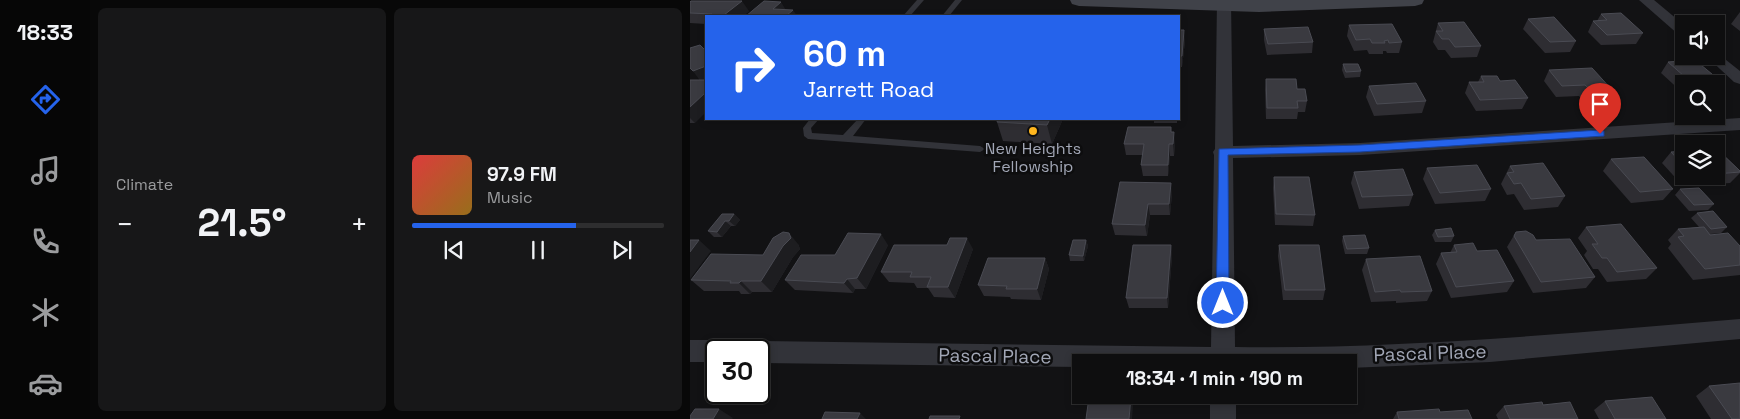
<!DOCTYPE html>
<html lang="en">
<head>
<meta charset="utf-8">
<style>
  body { margin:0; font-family:"Space Grotesk",sans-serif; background:#171718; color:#f1f3f6; height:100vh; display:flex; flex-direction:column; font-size:19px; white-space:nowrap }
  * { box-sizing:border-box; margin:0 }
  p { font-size:16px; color:#9b9c9e }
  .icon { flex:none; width:28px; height:28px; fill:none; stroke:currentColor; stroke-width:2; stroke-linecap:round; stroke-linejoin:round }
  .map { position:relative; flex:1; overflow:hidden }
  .sheet { display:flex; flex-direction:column; gap:8px; padding:8px; background:#080808; width:600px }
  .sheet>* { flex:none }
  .hud { position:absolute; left:15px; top:15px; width:475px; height:105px; border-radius:0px; box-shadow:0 2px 8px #0003,0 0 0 1px #2e2e2f; background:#2563eb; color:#fff; overflow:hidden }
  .fabs { position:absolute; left:985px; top:15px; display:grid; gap:10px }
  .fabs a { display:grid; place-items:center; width:50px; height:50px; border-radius:0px; background:#0e0e0f; box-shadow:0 2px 8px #0003,0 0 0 1px #2e2e2f; font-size:25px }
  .speed { position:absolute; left:15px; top:339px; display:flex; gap:10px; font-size:25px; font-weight:700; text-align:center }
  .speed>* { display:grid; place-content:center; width:65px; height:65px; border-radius:50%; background:#0e0e0f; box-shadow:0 2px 8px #0003,0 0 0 1px #2e2e2f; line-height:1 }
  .speed .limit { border:2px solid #111; border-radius:8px; background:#fff; color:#111 }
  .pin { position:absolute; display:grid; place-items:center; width:42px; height:42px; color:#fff; margin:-51px -21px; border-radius:50% 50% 50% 0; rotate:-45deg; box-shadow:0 0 5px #0007 }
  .pin .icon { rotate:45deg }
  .me { position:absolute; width:55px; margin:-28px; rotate:0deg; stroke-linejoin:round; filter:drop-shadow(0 0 4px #0008) }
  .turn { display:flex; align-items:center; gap:18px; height:105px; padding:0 15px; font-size:22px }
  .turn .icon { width:65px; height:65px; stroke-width:2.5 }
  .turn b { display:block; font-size:35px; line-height:42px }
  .big { font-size:38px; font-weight:700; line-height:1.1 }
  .sheet .widget { flex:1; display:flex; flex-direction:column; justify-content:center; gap:8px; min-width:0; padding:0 18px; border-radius:8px; background:#171718 }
  .song { display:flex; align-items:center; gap:15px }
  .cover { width:60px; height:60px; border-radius:8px; background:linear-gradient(135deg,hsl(0 70% 55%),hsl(40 70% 35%)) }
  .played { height:5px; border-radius:2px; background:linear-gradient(90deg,#2563eb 65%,#2e2e2f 65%) }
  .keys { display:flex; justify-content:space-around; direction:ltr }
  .heat { display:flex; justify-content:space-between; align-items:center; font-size:28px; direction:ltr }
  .sheet .tiles { flex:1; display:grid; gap:8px; grid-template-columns:repeat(2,1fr) }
  .trip { position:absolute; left:382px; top:354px; width:285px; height:50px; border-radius:0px; background:#0e0e0f; box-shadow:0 2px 8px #0003,0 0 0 1px #2e2e2f; font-weight:700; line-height:50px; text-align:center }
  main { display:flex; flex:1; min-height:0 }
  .tabs { display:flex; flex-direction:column; width:90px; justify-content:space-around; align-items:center; background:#060606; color:#9b9c9e }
  .tabs .icon { width:35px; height:35px }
  .tabs .selected { color:#2563eb }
  .tabs b { font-size:22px; color:#f1f3f6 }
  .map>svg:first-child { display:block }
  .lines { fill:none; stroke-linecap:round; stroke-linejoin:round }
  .lane { fill:#323339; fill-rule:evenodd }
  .street { fill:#323339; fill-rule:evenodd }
  .secondary { fill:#404249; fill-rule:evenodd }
  .wall { fill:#2e2d32 }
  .shaded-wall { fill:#1d1d20 }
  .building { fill:#3a3a40; stroke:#4a4b53 }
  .route { fill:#2563eb; stroke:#184099 }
  .poi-dot { fill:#ffb61e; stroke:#0d0d0e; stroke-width:2 }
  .labels { text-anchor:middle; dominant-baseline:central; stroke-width:5; stroke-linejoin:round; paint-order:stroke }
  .poi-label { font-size:16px; fill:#a2a7b6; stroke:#0d0d0e }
  .near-street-label { font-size:19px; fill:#a2a7b6; stroke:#0d0d0e }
</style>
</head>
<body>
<main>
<nav class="tabs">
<b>18:33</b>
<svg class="icon selected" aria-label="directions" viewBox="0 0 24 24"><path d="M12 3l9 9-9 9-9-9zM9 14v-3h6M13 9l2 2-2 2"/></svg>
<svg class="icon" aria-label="music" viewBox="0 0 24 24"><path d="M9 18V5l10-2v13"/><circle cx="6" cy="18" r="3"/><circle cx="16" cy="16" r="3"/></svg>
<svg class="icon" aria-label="phone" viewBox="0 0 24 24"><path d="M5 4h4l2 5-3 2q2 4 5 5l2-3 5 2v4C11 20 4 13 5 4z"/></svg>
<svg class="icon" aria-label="climate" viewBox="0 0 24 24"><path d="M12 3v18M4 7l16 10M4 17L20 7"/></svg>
<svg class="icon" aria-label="car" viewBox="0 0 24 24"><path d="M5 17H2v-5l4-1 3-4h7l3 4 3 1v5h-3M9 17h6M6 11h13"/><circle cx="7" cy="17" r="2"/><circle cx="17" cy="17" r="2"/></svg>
</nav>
<section class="sheet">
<div class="tiles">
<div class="widget"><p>Climate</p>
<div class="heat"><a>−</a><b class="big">21.5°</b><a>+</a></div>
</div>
<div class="widget">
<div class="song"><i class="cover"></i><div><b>97.9 FM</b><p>Music</p></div></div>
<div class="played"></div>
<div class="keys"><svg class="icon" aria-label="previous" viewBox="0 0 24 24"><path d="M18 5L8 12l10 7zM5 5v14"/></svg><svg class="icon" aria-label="pause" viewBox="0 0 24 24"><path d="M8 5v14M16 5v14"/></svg><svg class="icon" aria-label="next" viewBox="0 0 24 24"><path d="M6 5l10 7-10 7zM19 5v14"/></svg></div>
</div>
</div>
</section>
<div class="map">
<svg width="1050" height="419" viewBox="0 0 1050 419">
  <rect width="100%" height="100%" fill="#121214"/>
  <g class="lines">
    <path class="lane" d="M227 0H234L220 16H213Z
      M265 0H272L259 16H252Z
      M120 119H129L121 128 122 133 153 135 168 119H176L163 136 290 146 295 149 290 152 118 139 114 136 113 128Z"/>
    <path class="street" d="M527 0H541L543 146 670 143 1050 118V130L670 155 543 158 545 347C714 349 882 333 1050 319V339L800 362 659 368V362H391V367L69 363V350H58L60 344 69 341 521 347 524 155 523 152 525 149Z
      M949 0H964L994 25V36L989 35Z
      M1026 52 1050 71V84L1044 82 1016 56H1026Z
      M0 340H26L35 343 38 350H26V362H0Z
      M520 395H546V419H520Z"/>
    <path class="secondary" d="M380 0H734L732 4 725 6 569 12 389 6 382 4Z"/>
  </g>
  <path class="wall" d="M0 2 59 11 53 16H16V24L0 23Z
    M1050 12V31L1041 24Z
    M911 14 953 33 946 44 911 45 898 32 903 21H907Z
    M838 19 886 41 880 52 855 53 833 29Z
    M748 23 791 46 787 57 761 58 755 50H748L743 42Z
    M659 25 712 42 709 53H697L696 51H693V54H679L677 50 664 51 657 36Z
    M574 29 623 42 622 53 577 55 574 40Z
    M489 30 495 41 492 67H489Z
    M16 51 5 123H0V80H9Z
    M978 62 1034 84 1026 94V84H994V94L971 73Z
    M653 64 671 71 670 77 655 78 652 70Z
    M859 70 923 91 916 102 895 103 889 96 866 97 854 81Z
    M791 76 810 81 838 98 832 109 786 111 775 93 779 82H788Z
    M576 79 607 89 617 101 615 112H608L607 119H576L575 90Z
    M679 86 736 101 732 113 684 116 676 97Z
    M275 119H373L362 144 313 141 307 122V121Z
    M464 119H487V123H464Z
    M481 132 485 144 484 156H480L478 176H453L451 165 453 155H436L434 144Z
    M1026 148 1050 171V173L1040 183 993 186 972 163 981 152 994 151V176H1026Z
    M921 159 983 189 973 200 941 203 913 171Z
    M820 166 875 196 868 207 834 210 824 194 817 195 811 184Z
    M737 168 801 189 795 201 745 204 733 179Z
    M664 172 723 195 719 206 669 209 661 183Z
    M584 177 625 215 623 226 585 225 583 188Z
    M430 182 482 194 480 215H460L457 236 425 235 422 224Z
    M990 189 1024 204 1018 210 999 211 985 195Z
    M1007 213 1037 227 1031 233 1020 234 1050 246V275L1003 280 978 248 981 244 978 240 988 229 1009 227 1001 218Z
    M44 214 50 220 45 226H41L32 237H24L18 231Z
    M896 227 967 268 956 279 917 282 908 269H903L894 255 897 251 888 238Z
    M745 230 764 236 761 242H745L742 235Z
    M826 232 846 240 905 277 896 288 843 293 817 247Z
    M653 236 679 248 677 254H655L652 241Z
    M396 240 398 246 394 261H380L379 255Z
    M108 244 110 249 103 257 82 292H62L60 294H51L49 291H14L1 280 73 255Z
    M198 245 176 289H165L163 293 105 290 95 280 145 255Z
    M257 245 283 249 265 298 244 297 238 288H227L224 283 199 282 191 272Z
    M481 245 482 256 478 308H439L436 298Z
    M589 245 635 290 633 300H593L588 256Z
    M764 245 787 251 824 281 817 292 761 298 746 264 751 253H760Z
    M355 258 359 269 351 300 321 299 320 297 294 296 288 285Z
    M676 259 742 291 737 301 706 303V301L681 302 672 270Z
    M1019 386 1050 419H1021L1006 396Z
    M915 401 976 419H909L904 410Z
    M853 405 888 419H808L806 415 814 406Z
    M707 412H750L782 419H703Z"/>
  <path class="shaded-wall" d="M52 1 59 11 53 16H34V15Z
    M91 2 97 12 83 9Z
    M103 10 107 16H96Z
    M494 30 495 41 492 67V56Z
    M16 66V81L11 82 3 71Z
    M16 92V112L5 123 0 118V107Z
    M360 119H373L362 144 357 125Z
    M484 132 485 144 484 156 483 144Z
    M479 144 480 156 478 176V165Z
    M481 183 482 194 480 215 479 204Z
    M458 204 460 215 457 236 455 225Z
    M44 214 50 220 45 226 39 221Z
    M35 221 41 226 32 237 27 232Z
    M99 233 108 244 110 249 103 257 82 292 71 281Z
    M191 234 198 245 176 289 167 278Z
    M277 238 283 249 265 298 258 287Z
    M9 240 21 251 0 279V252Z
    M396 240 398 246 394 261 393 256Z
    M481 245 482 256 478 308 477 298Z
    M355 258 359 269 351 300 347 289Z
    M157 279 165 289 163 293 154 283Z
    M51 281 62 292 60 294 49 283Z
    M441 397 443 406 442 419H439Z
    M29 409 43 418 42 419H23Z
    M170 413 176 419H167Z"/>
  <path class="building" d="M1 1H52L34 15H29L28 16H19L22 14 0 13V2Z
    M74 1 91 2 83 9 103 10 96 16H56Z
    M931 13 953 33 917 35 903 21 917 20 911 14Z
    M864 17 886 41 860 42 838 19Z
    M774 22 791 46 765 47 759 39H752L746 31H753L748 23Z
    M702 24 712 42 699 43 698 40 694 41 695 43H682L680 39 666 40 659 25Z
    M618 27 623 42 578 44 574 29Z
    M489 30H494L492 56H489Z
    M10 45 16 51V66L3 71 0 68V48Z
    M1005 60 1034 84H1003L978 62Z
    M653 64H668L671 71 656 72Z
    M902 68 923 91 902 92 895 85 872 86 859 70Z
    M791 76H807L810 81 825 80 838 98 790 100 779 82H794Z
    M576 79H606L607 89H615L617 101H607L608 108H577Z
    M0 80H16V92L0 107Z
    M726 83 736 101 687 104 679 86Z
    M308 119H360L357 125 307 122Z
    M438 127H481V132H484L483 144H479L478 165H451L454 144H434Z
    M1026 148 1050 171V172L1026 174Z
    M994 151V166L981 152Z
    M954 157 983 189 950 192 921 159Z
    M853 163 875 196 841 199 831 183 824 184 817 173 824 172 820 166Z
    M787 165 801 189 750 193 737 168Z
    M713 169 723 195 672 197 664 172Z
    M584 177H619L625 215 586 214Z
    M430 182 481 183 479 204H458L455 225 422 224Z
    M1009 188 1024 204 1004 205 990 189Z
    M1023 211 1037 227 1021 229 1007 213Z
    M32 214H44L39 221H35L27 232 18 231Z
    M931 224 967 268 927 272 917 258H912L902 244H908L896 227Z
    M1014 227 1020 235 1038 233 1050 246V265L1015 269 988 237 994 236 988 229Z
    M761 228 764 236 748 237 745 230Z
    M836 231 843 235 846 240 880 239 905 277 851 282 824 236 826 232Z
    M93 232 99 233 101 238 93 246 71 281H51L49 283H40L41 281 1 280 21 254 73 255 83 238Z
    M158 233 191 234 167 278 157 279 154 283 95 280 111 255H145Z
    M675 235 679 248 657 249 653 236Z
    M260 238H277L258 287H237L241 277H220L222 272H191L204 245H257Z
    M0 240H9L0 252Z
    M383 240H396L393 256 379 255Z
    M783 243 787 251 807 250 824 281 766 287 751 253 767 252 764 245Z
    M443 245H481L477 298H436Z
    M589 245H629L635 290H595Z
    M730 256 742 291 711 292 710 290 685 292 676 259Z
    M298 258H355L347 289H316L317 286 288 285Z
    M1050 383V419H1042L1019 386Z
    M399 397H441L439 419H396Z
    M962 397 976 419H925L915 401Z
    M852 402 853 405 880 402 888 419H820L814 406Z
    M5 409H29L23 419H0V416Z
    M749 409 750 412 778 410 782 419H709L707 412Z
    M135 412 170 413 167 419H132Z
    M240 416H270L269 419H239Z"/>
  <path class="route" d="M910 130 914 131V136L670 152 538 155 539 303 537 307 533 308 528 307 526 303 529 149 670 145Z"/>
  <circle class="poi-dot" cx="343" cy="131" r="5"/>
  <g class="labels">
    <g class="poi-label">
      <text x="343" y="148">New Heights<tspan x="343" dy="18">Fellowship</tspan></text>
    </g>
    <g class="near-street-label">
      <text transform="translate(740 353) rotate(-2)">Pascal Place</text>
      <text transform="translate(305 356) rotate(1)">Pascal Place</text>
    </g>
  </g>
</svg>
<div class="fabs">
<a><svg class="icon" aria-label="sound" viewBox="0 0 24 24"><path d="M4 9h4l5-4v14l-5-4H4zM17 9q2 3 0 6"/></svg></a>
<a><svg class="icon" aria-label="search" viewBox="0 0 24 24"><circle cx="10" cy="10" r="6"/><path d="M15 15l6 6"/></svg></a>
<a><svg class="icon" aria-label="layers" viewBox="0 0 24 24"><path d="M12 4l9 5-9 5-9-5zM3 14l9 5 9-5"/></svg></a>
</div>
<div class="speed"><div class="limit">30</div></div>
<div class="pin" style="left:910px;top:134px;background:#d93025"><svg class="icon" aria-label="arrive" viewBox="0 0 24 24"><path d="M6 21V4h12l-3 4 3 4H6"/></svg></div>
<svg class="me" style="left:533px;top:303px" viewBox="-20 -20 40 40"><circle r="17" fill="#2563eb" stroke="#fff" stroke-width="3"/><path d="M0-11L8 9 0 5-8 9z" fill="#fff"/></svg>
<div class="trip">18:34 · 1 min · 190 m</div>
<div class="hud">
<div class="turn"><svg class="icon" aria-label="right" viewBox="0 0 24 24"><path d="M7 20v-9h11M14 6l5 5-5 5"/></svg><div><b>60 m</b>Jarrett Road</div></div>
</div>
</div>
</main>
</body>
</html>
